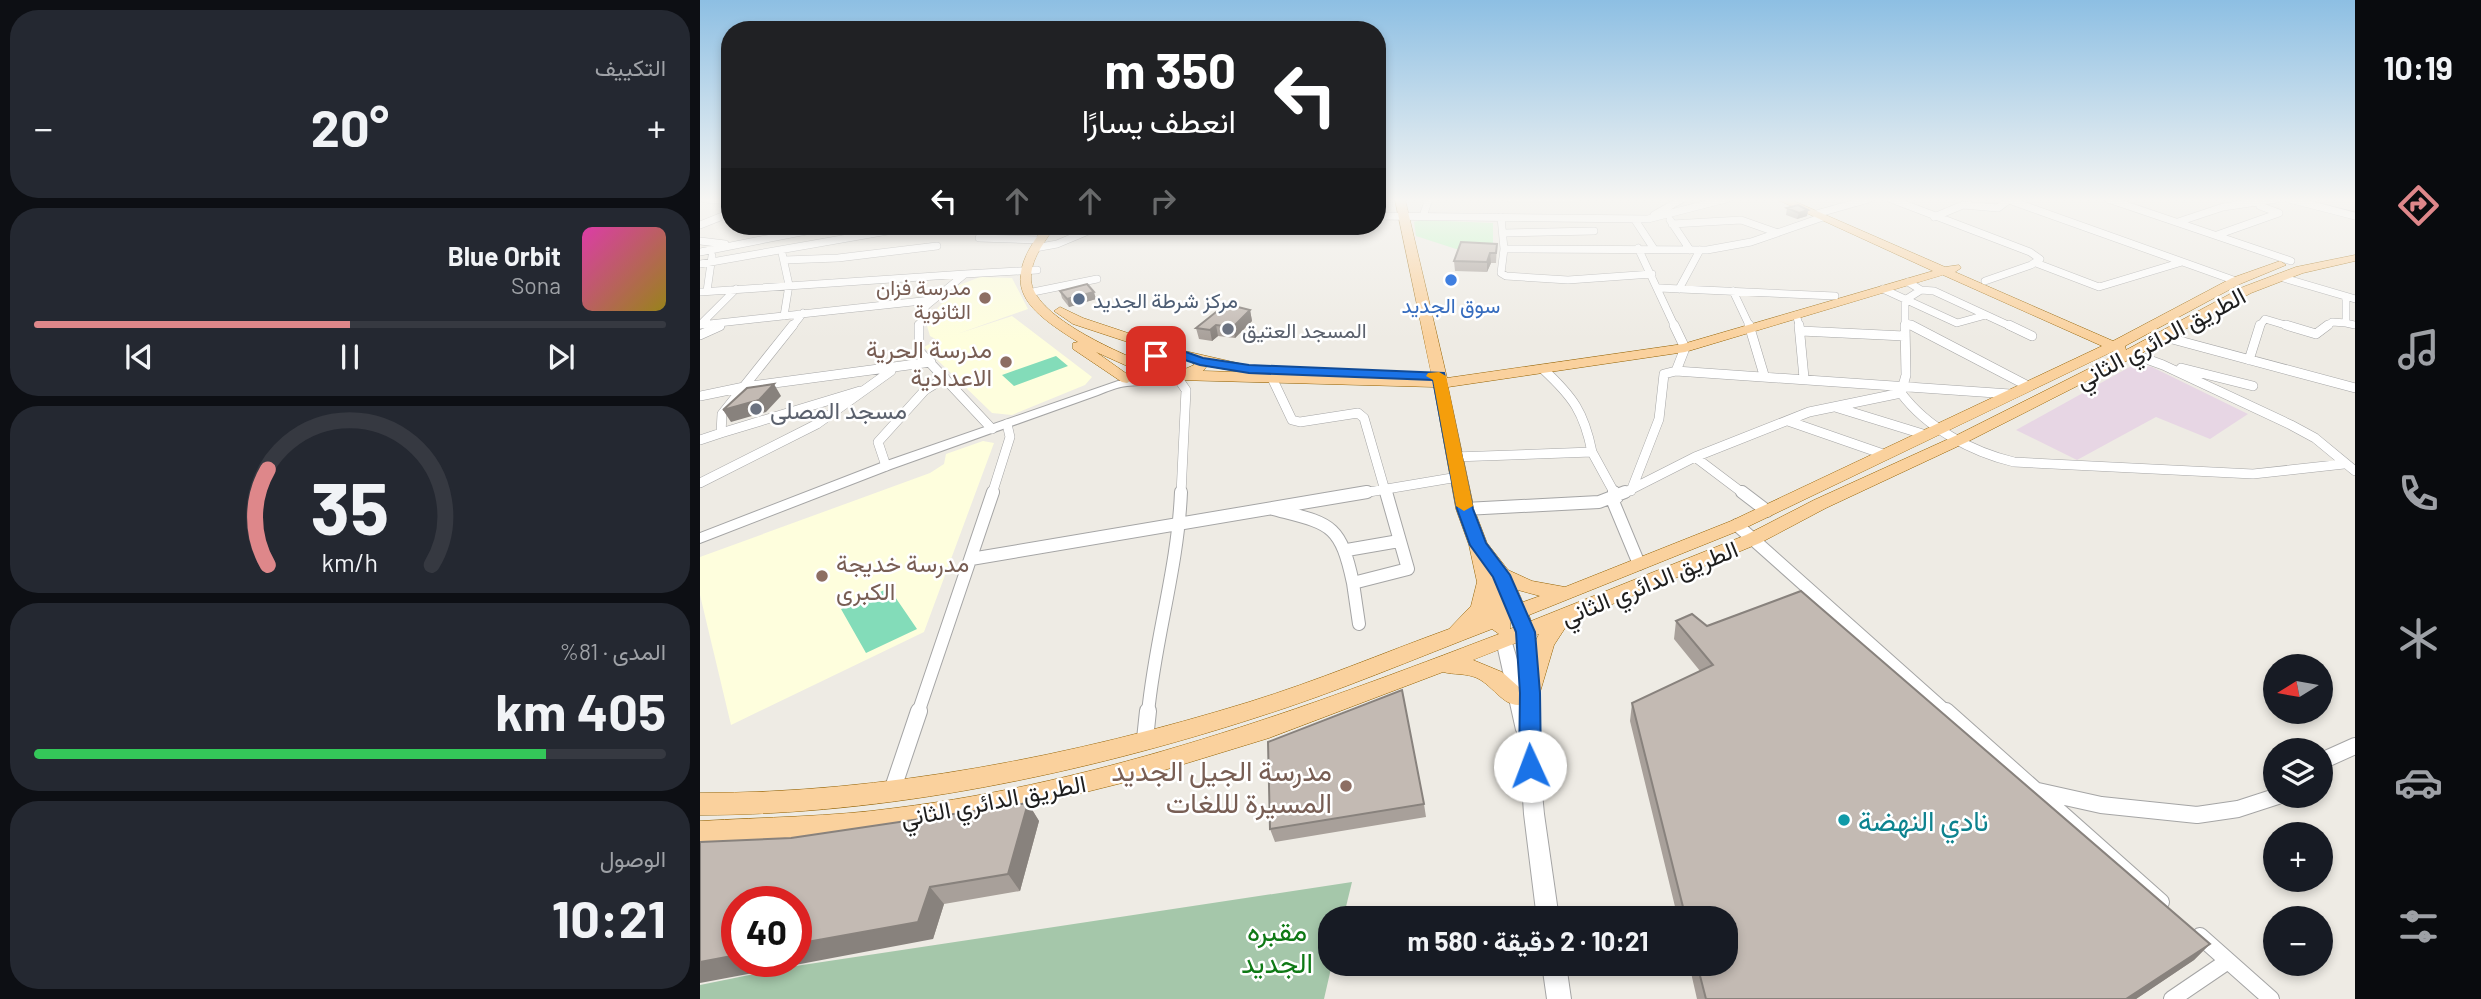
<!DOCTYPE html>
<html lang="ar">
<head>
<meta charset="utf-8">
<style>
  body { margin:0; font-family:Barlow,Vazirmatn,sans-serif; background:#242831; color:#f1f3f6; direction:rtl; height:100vh; display:flex; flex-direction:column; font-size:26px; white-space:nowrap }
  * { box-sizing:border-box; margin:0 }
  p { font-size:23px; color:#9ea1a6 }
  .icon { flex:none; width:38px; height:38px; fill:none; stroke:currentColor; stroke-width:2; stroke-linecap:round; stroke-linejoin:round }
  .map { position:relative; flex:1; overflow:hidden; direction:ltr }
  .side { display:flex; flex-direction:column; gap:10px; padding:10px; background:#0d0f14; width:700px }
  .side>* { flex:none }
  .top-card { position:absolute; left:21px; top:21px; width:665px; height:214px; border-radius:28px; box-shadow:0 4px 10px #0003; direction:rtl; background:#202124; color:#fff; overflow:hidden }
  .needle { width:46px; rotate:259deg }
  .controls { position:absolute; left:1563px; top:654px; display:grid; gap:14px }
  .controls a { display:grid; place-items:center; width:70px; height:70px; border-radius:50%; background:#171b24; box-shadow:0 4px 10px #0003; font-size:35px }
  .speed { position:absolute; left:21px; top:886px; display:flex; gap:14px; font-size:35px; font-weight:700; text-align:center }
  .speed>* { display:grid; place-content:center; width:91px; height:91px; border-radius:50%; background:#171b24; box-shadow:0 4px 10px #0003; line-height:1 }
  .speed .limit { border:10px solid #d22; background:#fff; color:#111 }
  .pin { position:absolute; display:grid; place-items:center; width:60px; height:60px; color:#fff; margin:-30px; border-radius:14px; box-shadow:0 4px 10px #0006 }
  .me { position:absolute; width:77px; margin:-38px; rotate:358deg; stroke-linejoin:round; filter:drop-shadow(0 0 5px #0008) }
  .turn { display:flex; align-items:center; gap:24px; height:147px; padding:0 35px; font-size:32px }
  .turn .icon { width:91px; height:91px; stroke-width:2.5 }
  .turn b { display:block; font-size:49px; line-height:60px }
  .lanes { display:flex; align-items:center; height:66px; padding:0 35px; background:#0003; justify-content:center; gap:35px; direction:ltr }
  .lanes .off { opacity:.35 }
  .big { font-size:52px; font-weight:700; line-height:1.1 }
  .side .card { flex:1; display:flex; flex-direction:column; justify-content:center; gap:10px; min-width:0; padding:0 24px; border-radius:28px; background:#242831 }
  .side .dial { align-items:center; gap:0 }
  .dial svg { height:182px; overflow:visible; fill:none; stroke:#363941; stroke-width:7; stroke-linecap:round; text-anchor:middle }
  .dial text { fill:#f1f3f6; stroke:none }
  .song { display:flex; align-items:center; gap:21px }
  .cover { width:84px; height:84px; border-radius:10px; background:linear-gradient(135deg,hsl(320 70% 55%),hsl(50 70% 35%)) }
  .played { height:7px; border-radius:4px; background:linear-gradient(90deg,#de878a 50%,#363941 50%) }
  .keys { display:flex; justify-content:space-around; direction:ltr }
  .heat { display:flex; justify-content:space-between; align-items:center; font-size:38px; direction:ltr }
  .charge { height:10px; border-radius:5px; background:linear-gradient(90deg,#34c759 81%,#363941 0) }
  .trip { position:absolute; left:618px; top:906px; width:420px; height:70px; border-radius:28px; background:#171b24; box-shadow:0 4px 10px #0003; font-weight:700; line-height:70px; text-align:center; direction:rtl }
  main { display:flex; flex:1; min-height:0 }
  .dock { display:flex; flex-direction:column; width:126px; justify-content:space-around; align-items:center; background:#090b0e; color:#9ea1a6 }
  .dock .icon { width:49px; height:49px }
  .dock .selected { color:#de878a }
  .dock b { font-size:32px; color:#f1f3f6 }
  .map>svg:first-child { display:block }
  .industrial { fill:#e7d6e4 }
  .education { fill:#fefedd }
  .cemetery { fill:#a5c7aa }
  .park { fill:#c1f8c5 }
  .pitch { fill:#83dcb9 }
  .lines { fill:none; stroke-linecap:round; stroke-linejoin:round }
  .minor-far3-casing { stroke:#a5a5a5; stroke-width:8 }
  .minor-far2-casing { stroke:#a5a5a5; stroke-width:10 }
  .minor-far1-casing { stroke:#a5a5a5; stroke-width:14 }
  .minor-casing { stroke:#a5a5a5; stroke-width:18 }
  .tertiary-casing { stroke:#a5a5a5; stroke-width:2 }
  .primary-casing { stroke:#946203; stroke-width:1 }
  .minor-far3 { stroke:#fff; stroke-width:7 }
  .minor-far2 { stroke:#fff; stroke-width:9 }
  .minor-far1 { stroke:#fff; stroke-width:12 }
  .minor { stroke:#fff; stroke-width:16 }
  .tertiary { fill:#fff; fill-rule:evenodd }
  .primary { fill:#fad19d; fill-rule:evenodd }
  .wall { fill:#a8a09a }
  .shaded-wall { fill:#88827d }
  .building { fill:#c3bab3; stroke:#88827d; stroke-width:2 }
  .route { fill:#1a73e8; stroke:#114b97; stroke-width:2 }
  .slow { fill:#f59e0b }
  .shop-dot { fill:#3f7fe0; stroke:#fff; stroke-width:2.5 }
  .education-dot { fill:#8d6e63; stroke:#fff; stroke-width:2.5 }
  .service-dot { fill:#5c6f8a; stroke:#fff; stroke-width:2.5 }
  .worship-dot { fill:#6b7280; stroke:#fff; stroke-width:2.5 }
  .culture-dot { fill:#0f9aa8; stroke:#fff; stroke-width:2.5 }
  .labels { text-anchor:middle; dominant-baseline:central; stroke-width:5; stroke-linejoin:round; paint-order:stroke }
  .far-education-label { font-size:21px; fill:#785e54; stroke:#fff; text-anchor:end }
  .far-service-label { font-size:21px; fill:#4e5e75; stroke:#fff; text-anchor:start }
  .far-shop-label { font-size:21px; fill:#366cbe; stroke:#fff }
  .far-worship-label { font-size:21px; fill:#5b616d; stroke:#fff; text-anchor:start }
  .street-label { font-size:24px; fill:#1e1e1e; stroke:#fff }
  .education-label { font-size:24px; fill:#785e54; stroke:#fff; text-anchor:end }
  .worship-label { font-size:24px; fill:#5b616d; stroke:#fff; text-anchor:start }
  .near-education-label { font-size:28px; fill:#785e54; stroke:#fff; text-anchor:end }
  .near-culture-label { font-size:28px; fill:#0d838f; stroke:#fff; text-anchor:start }
  .near-park-label { font-size:28px; fill:#0e7915; stroke:#fff }
</style>
</head>
<body>
<main>
<nav class="dock">
<b>10:19</b>
<svg class="icon selected" aria-label="directions" viewBox="0 0 24 24"><path d="M12 3l9 9-9 9-9-9zM9 14v-3h6M13 9l2 2-2 2"/></svg>
<svg class="icon" aria-label="music" viewBox="0 0 24 24"><path d="M9 18V5l10-2v13"/><circle cx="6" cy="18" r="3"/><circle cx="16" cy="16" r="3"/></svg>
<svg class="icon" aria-label="phone" viewBox="0 0 24 24"><path d="M5 4h4l2 5-3 2q2 4 5 5l2-3 5 2v4C11 20 4 13 5 4z"/></svg>
<svg class="icon" aria-label="climate" viewBox="0 0 24 24"><path d="M12 3v18M4 7l16 10M4 17L20 7"/></svg>
<svg class="icon" aria-label="car" viewBox="0 0 24 24"><path d="M5 17H2v-5l4-1 3-4h7l3 4 3 1v5h-3M9 17h6M6 11h13"/><circle cx="7" cy="17" r="2"/><circle cx="17" cy="17" r="2"/></svg>
<svg class="icon" aria-label="filters" viewBox="0 0 24 24"><path d="M4 7h16M4 17h16"/><circle cx="9" cy="7" r="2"/><circle cx="15" cy="17" r="2"/></svg>
</nav>
<div class="map">
<svg width="1655" height="999" viewBox="0 0 1655 999">
  <rect width="100%" height="100%" fill="#eeebe4"/>
  <path class="industrial" d="M1435 364 1452 367 1548 414 1510 439 1456 417 1377 460 1316 430Z"/>
  <path class="education" d="M280 277 312 278 328 309 257 334 312 316 392 377 385 385 312 415 292 413 224 347 237 340 230 336 227 326 229 318 257 286Z
    M283 441 294 443 224 632 31 725 0 595V557L230 473 244 464 246 454Z"/>
  <path class="cemetery" d="M652 882 643 919H630L632 964 624 999H0V985L89 967Z"/>
  <path class="park" d="M721 220 793 223V251L756 249 716 236 714 222Z"/>
  <path class="pitch" d="M356 356 368 366 314 386 302 375Z
    M189 588 217 629 166 653 141 609Z"/>
  <g class="lines">
    <defs>
      <path id="minor-far3" d="M5 199 30 201
        M811 199H875
        M1191 199 1330 252 1340 259 1331 265 1285 281
        M1408 199 1591 261
        M1589 199 1655 216
        M1116 214 1169 199
        M954 215 982 199
        M677 216 948 219 1026 199
        M723 216 729 199
        M801 217 804 249 1007 250 1051 242 1123 217
        M1234 217 1263 205 1298 208 1309 200 1536 281
        M935 220 954 249
        M970 220 990 250
        M1478 222 1523 207 1577 199
        M972 224 1041 220 1078 233
        M0 225 30 213
        M79 226 103 228
        M301 226H349
        M804 233 894 231
        M1517 235 1579 213 1560 206
        M279 238 340 240
        M0 241 25 244
        M335 248 357 244 400 226
        M938 248 975 327
        M804 249 801 273 806 276 868 280 952 274
        M0 252 132 226
        M82 253 89 285 84 316
        M85 260 138 258 237 246
        M1336 263 1399 287 1482 262
        M0 264 216 226
        M1580 277 1655 299
        M959 288 1135 296
        M979 289 1000 250
        M1183 289 1257 323 1286 315
        M1221 290 1234 291 1312 327
        M7 291 12 256
        M1033 291 1050 327
        M0 292 265 274
        M328 293 397 279
        M1646 297V323L1655 325
        M1096 315 1100 327
        M1207 323 1215 327
        M0 325 231 300
        M0 325 36 289
        M92 327 103 313
        M219 327 226 306 265 274 337 270
        M1205 327V300L1221 290 1208 282
        M1559 327 1565 319 1592 327
        M1626 327 1632 322 1646 323"/>
      <path id="minor-far2" d="M93 325 22 414 21 433 160 391
        M219 325V351L292 429
        M974 325 985 348 976 371 1310 394
        M1049 325 1064 375
        M1099 325 1104 378
        M1205 325 1206 375 1201 393C1227 428 1272 452 1314 462L1553 474 1644 464
        M1211 325 1328 386
        M1309 325 1332 336
        M1586 325 1616 334 1628 325
        M1101 331 1204 336
        M0 335 20 326
        M1461 336 1655 388
        M1430 353 1463 365 1591 425 1615 438 1655 471
        M1549 360 1560 325
        M1481 368 1553 386
        M844 370C873 397 884 412 892 452
        M477 377 486 390 481 494
        M572 378 592 420 600 422 658 413 664 418 686 494
        M0 396 44 387 231 362
        M1135 407 1226 435
        M1088 421 1186 455
        M0 440 21 433
        M754 457 892 452 915 494
        M995 457 1044 494
        M186 466 178 442 225 390 245 378
        M0 483 117 424 191 371
        M931 491 959 419 964 374 976 371
        M292 494 310 437 307 424
        M657 494 758 477
        M922 494 995 457 1109 412 1201 393"/>
      <path id="minor-far1" d="M914 492 917 497
        M1042 492 1067 511
        M912 499 939 564
        M573 509C630 524 640 522 653 583L708 569 686 492
        M765 509 899 502 925 492
        M1037 525 1248 713
        M647 550 699 541
        M271 559 667 492
        M653 583 659 624
        M218 713 293 492
        M448 713C455 639 478 567 481 492"/>
      <path id="minor" d="M1246 711 1461 902
        M445 739 448 711
        M1620 766 1626 759 1655 746
        M192 791 219 711
        M1338 791 1401 805 1497 815 1538 809 1578 796
        M1500 936 1571 999
        M1472 999 1528 961"/>
      <path id="tertiary" d="M473 373 479 376C465 386 444 384 427 386 417 387 408 391 398 395L191 469 0 543V533L181 463 418 381 459 377Z
        M825 626 831 628 833 632 839 707 837 741 844 814 859 919H837L824 814 819 736 816 730 796 640 798 636 804 634 810 636 819 666 817 632 819 628Z
        M842 964H866L871 999H847Z"/>
      <path id="primary" d="M695 199H705L747 378 983 344 1233 271 1076 199H1089L1245 267 1259 265 1261 268 1255 272 1413 341 1532 278 1580 261 1586 265 1540 284 1425 346 1426 350 1543 287 1596 267 1655 255V261L1603 273 1551 293 1440 354 1267 442 1126 508 1060 543 869 622 854 645 838 699 826 700 824 704C805 710 794 686 777 678 766 673 754 675 743 672L569 738 422 783 306 812 194 831 0 845V821C65 817 131 817 195 808 404 782 603 709 799 634L792 629C714 659 637 692 558 717 382 774 186 815 0 815V793C184 793 374 756 549 702 617 681 683 653 749 629L771 606 777 582 769 545 756 509 734 387 478 380 436 370 396 352 434 379 427 383 422 382 373 349V343L378 342C322 307 299 285 345 226H355C345 242 330 259 331 280 333 315 413 350 442 362L445 357 458 352 373 324 354 311 360 307 383 318 476 349 546 365 548 368 541 372 507 366 503 371 732 378ZM1243 275 1402 346 1031 521 865 587 832 581 808 570 787 543 774 509 748 387 985 352ZM1414 351 1420 353 1255 436 1114 500 1046 535 831 621 829 615 1043 529ZM472 356 492 362 494 365 478 372 453 367 455 363ZM818 590 840 596 823 602ZM812 622 817 626 810 629V623ZM839 634 829 654 820 688 802 672 773 660Z"/>
    </defs>
    <use href="#minor-far3" class="minor-far3-casing"/>
    <use href="#minor-far2" class="minor-far2-casing"/>
    <use href="#minor-far1" class="minor-far1-casing"/>
    <use href="#minor" class="minor-casing"/>
    <use href="#tertiary" class="tertiary-casing"/>
    <use href="#primary" class="primary-casing"/>
    <use href="#minor-far3" class="minor-far3"/>
    <use href="#minor-far2" class="minor-far2"/>
    <use href="#minor-far1" class="minor-far1"/>
    <use href="#minor" class="minor"/>
    <use href="#tertiary" class="tertiary"/>
    <use href="#primary" class="primary"/>
  </g>
  <path class="wall" d="M1087 208 1108 210 1107 216 1097 219 1086 215Z
    M797 244 796 263H791L787 272 755 271 754 261Z
    M360 291 396 299 369 307 362 298Z
    M550 310 552 321 535 338 518 336 512 341 499 339 496 328Z
    M976 621 1007 626 1510 944 1494 960 1436 999H997L989 964H1026V919H978L930 721 932 703 1000 671 974 639Z
    M328 803 339 821 320 891 244 904 233 939 91 838Z
    M724 804 726 817 575 842 570 829Z"/>
  <path class="shaded-wall" d="M1108 210 1107 216 1097 219 1099 213Z
    M790 253 791 263 787 272V262Z
    M394 292 396 299 369 307 367 299Z
    M550 310 552 321 535 338 533 327Z
    M516 325 518 336 512 341 510 330Z
    M74 384 81 396 66 412 31 422 23 410Z
    M328 803 339 821 320 891 308 874Z
    M230 887 244 904 233 939 0 983V962L37 955V961H96V944Z
    M1510 944 1494 960 1436 999H1426Z"/>
  <path class="building" d="M1098 205 1108 210 1099 213 1087 208Z
    M761 242 797 244 796 253H790L787 262 754 261Z
    M387 284 394 292 367 299 360 291Z
    M526 304 550 310 533 327 516 325 510 330 496 328Z
    M74 384 59 400 23 410 47 388Z
    M1101 591 1510 944 1426 999H1006L997 964H1026V919H986L932 703 1013 665 976 621 992 614 1007 626Z
    M702 690 724 804 570 829 568 742Z
    M328 803 308 874 230 887 218 922 96 944V901H37V955L0 962V842L91 838Z"/>
  <linearGradient id="sky" x2="0" y2="1"><stop stop-color="#8dbfe3"/><stop offset="0.59" stop-color="#f7f6f3"/><stop offset="1" stop-color="#f7f6f3" stop-opacity="0"/></linearGradient>
  <rect width="1655" height="339" fill="url(#sky)"/>
  <path class="route" d="M477 349 503 358 549 365 744 373 773 509 786 543 810 575 835 632 840 693 841 766 837 772 830 775 822 772 819 766 820 693 816 632 793 577 770 545 757 509 733 380 549 373 500 365 476 357 456 360 449 356 451 353Z"/>
  <path class="slow" d="M739 372 746 376 773 506 764 511 756 506 733 380 726 376 728 373Z"/>
  <circle class="shop-dot" cx="751" cy="280" r="7"/>
  <g class="education-dot">
    <circle cx="285" cy="298" r="7"/>
    <circle cx="306" cy="362" r="7"/>
    <circle cx="122" cy="576" r="7"/>
    <circle cx="646" cy="786" r="7"/>
  </g>
  <circle class="service-dot" cx="379" cy="299" r="7"/>
  <g class="worship-dot">
    <circle cx="528" cy="329" r="7"/>
    <circle cx="56" cy="409" r="7"/>
  </g>
  <circle class="culture-dot" cx="1144" cy="820" r="7"/>
  <g class="labels">
    <g class="far-education-label">
      <text x="271" y="286">مدرسة فزان<tspan x="271" dy="24">الثانوية</tspan></text>
    </g>
    <g class="far-service-label">
      <text x="393" y="299">مركز شرطة الجديد</text>
    </g>
    <g class="far-shop-label">
      <text x="751" y="304">سوق الجديد</text>
    </g>
    <g class="far-worship-label">
      <text x="542" y="329">المسجد العتيق</text>
    </g>
    <g class="street-label">
      <text transform="translate(1460 337) rotate(-28)">الطريق الدائري الثاني</text>
      <text transform="translate(949 582) rotate(-22)">الطريق الدائري الثاني</text>
      <text transform="translate(293 800) rotate(-11)">الطريق الدائري الثاني</text>
    </g>
    <g class="education-label">
      <text x="292" y="348">مدرسة الحرية<tspan x="292" dy="28">الاعدادية</tspan></text>
      <text x="136" y="562" text-anchor="start">مدرسة خديجة<tspan x="136" dy="28">الكبرى</tspan></text>
    </g>
    <g class="worship-label">
      <text x="70" y="409">مسجد المصلى</text>
    </g>
    <g class="near-education-label">
      <text x="632" y="770">مدرسة الجيل الجديد<tspan x="632" dy="32">المسيرة لللغات</tspan></text>
    </g>
    <g class="near-culture-label">
      <text x="1158" y="820">نادي النهضة</text>
    </g>
    <g class="near-park-label">
      <text x="577" y="930">مقبره<tspan x="577" dy="32">الجديد</tspan></text>
    </g>
  </g>
</svg>
<div class="controls">
<a><svg class="needle" viewBox="-14 -14 28 28"><path d="M0-13l5 13h-10z" fill="#e53935"/><path d="M0 13l5-13h-10z" fill="#9ea1a6"/></svg></a>
<a><svg class="icon" aria-label="layers" viewBox="0 0 24 24"><path d="M12 4l9 5-9 5-9-5zM3 14l9 5 9-5"/></svg></a>
<a>+</a>
<a>−</a>
</div>
<div class="speed"><div class="limit">40</div></div>
<div class="pin" style="left:456px;top:356px;background:#d93025"><svg class="icon" aria-label="arrive" viewBox="0 0 24 24"><path d="M6 21V4h12l-3 4 3 4H6"/></svg></div>
<svg class="me" style="left:830px;top:766px" viewBox="-20 -20 40 40"><circle r="19" fill="#fff"/><path d="M0-13L10 11 0 6-10 11z" fill="#1a73e8"/></svg>
<div class="trip">10:21 · 2 دقيقة · 580 m</div>
<div class="top-card">
<div class="turn"><svg class="icon" aria-label="left" viewBox="0 0 24 24"><path d="M17 20v-9H6M10 6l-5 5 5 5"/></svg><div><b>350 m</b>انعطف يسارًا</div></div>
<div class="lanes"><svg class="icon" aria-label="left" viewBox="0 0 24 24"><path d="M17 20v-9H6M10 6l-5 5 5 5"/></svg><svg class="icon off" aria-label="ahead" viewBox="0 0 24 24"><path d="M12 20V5M6 11l6-6 6 6"/></svg><svg class="icon off" aria-label="ahead" viewBox="0 0 24 24"><path d="M12 20V5M6 11l6-6 6 6"/></svg><svg class="icon off" aria-label="right" viewBox="0 0 24 24"><path d="M7 20v-9h11M14 6l5 5-5 5"/></svg></div>
</div>
</div>
<section class="side">
<div class="card"><p>التكييف</p>
<div class="heat"><a>−</a><b class="big">20°</b><a>+</a></div>
</div>
<div class="card">
<div class="song"><i class="cover"></i><div><b>Blue Orbit</b><p>Sona</p></div></div>
<div class="played"></div>
<div class="keys"><svg class="icon" aria-label="previous" viewBox="0 0 24 24"><path d="M18 5L8 12l10 7zM5 5v14"/></svg><svg class="icon" aria-label="pause" viewBox="0 0 24 24"><path d="M8 5v14M16 5v14"/></svg><svg class="icon" aria-label="next" viewBox="0 0 24 24"><path d="M6 5l10 7-10 7zM19 5v14"/></svg></div>
</div>
<div class="card dial"><svg viewBox="0 0 100 80">
<path d="M14 69A42 42 0 1 1 86 69"/>
<path d="M14 69A42 42 0 0 1 14 27" stroke="#de878a"/>
<text x="50" y="56" font-size="32" font-weight="700">35</text>
<text x="50" y="72" font-size="11">km/h</text>
</svg></div>
<div class="card"><p>المدى · 81%</p><b class="big">405 km</b><div class="charge"></div></div>
<div class="card"><p>الوصول</p><b class="big">10:21</b></div>
</section>
</main>
</body>
</html>
